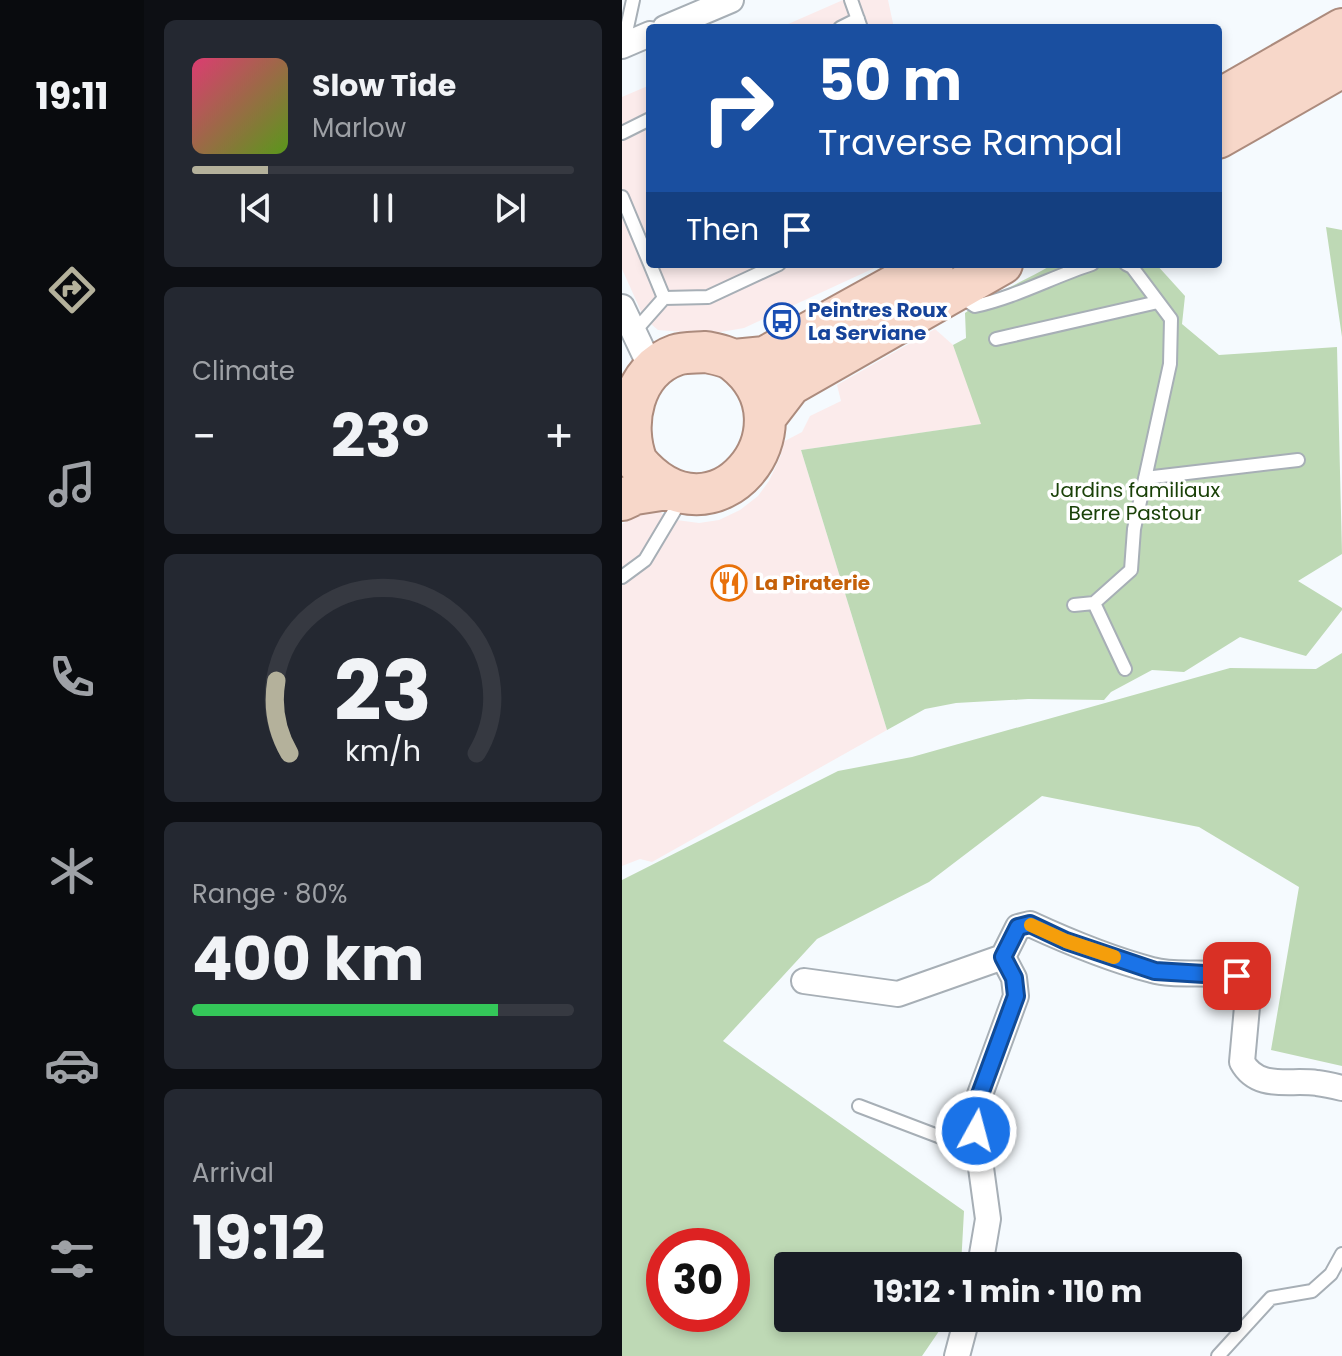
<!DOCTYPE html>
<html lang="en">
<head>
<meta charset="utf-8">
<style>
  body { margin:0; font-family:Poppins,sans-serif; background:#242831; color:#f1f3f6; height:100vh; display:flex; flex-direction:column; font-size:30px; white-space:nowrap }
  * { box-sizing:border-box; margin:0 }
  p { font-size:26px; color:#9ea1a6 }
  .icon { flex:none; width:44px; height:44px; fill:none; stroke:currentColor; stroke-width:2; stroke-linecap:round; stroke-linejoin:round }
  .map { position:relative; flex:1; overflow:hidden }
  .side { display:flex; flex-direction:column; gap:20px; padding:20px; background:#0d0f14; width:478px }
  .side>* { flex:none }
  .guide { position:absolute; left:24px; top:24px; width:576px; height:244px; border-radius:8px; box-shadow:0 4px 12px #0003; background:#1a4fa0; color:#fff; overflow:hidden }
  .speed { position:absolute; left:24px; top:1228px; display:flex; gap:16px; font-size:40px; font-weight:700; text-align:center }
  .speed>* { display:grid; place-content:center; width:104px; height:104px; border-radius:50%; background:#171b24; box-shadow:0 4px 12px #0003; line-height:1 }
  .speed .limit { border:12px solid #d22; background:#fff; color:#111 }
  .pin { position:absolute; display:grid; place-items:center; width:68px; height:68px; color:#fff; margin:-34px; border-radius:16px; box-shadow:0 4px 12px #0006 }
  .me { position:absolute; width:88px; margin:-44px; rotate:7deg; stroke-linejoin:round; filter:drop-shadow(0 0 6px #0008) }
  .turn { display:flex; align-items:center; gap:28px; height:168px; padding:0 40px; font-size:36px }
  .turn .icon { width:104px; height:104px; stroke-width:2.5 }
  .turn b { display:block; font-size:56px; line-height:68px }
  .then { display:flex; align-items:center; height:76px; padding:0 40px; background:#0003; gap:16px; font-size:30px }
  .big { font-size:60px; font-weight:700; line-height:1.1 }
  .side .card { flex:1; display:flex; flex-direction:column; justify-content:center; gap:12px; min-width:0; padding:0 28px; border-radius:12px; background:#242831 }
  .side .dial { align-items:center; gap:0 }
  .dial svg { height:208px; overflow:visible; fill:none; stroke:#363941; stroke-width:7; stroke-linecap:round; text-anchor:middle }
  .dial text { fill:#f1f3f6; stroke:none }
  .song { display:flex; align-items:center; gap:24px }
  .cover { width:96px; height:96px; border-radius:12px; background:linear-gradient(135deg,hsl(340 70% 55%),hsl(90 70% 35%)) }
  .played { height:8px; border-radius:4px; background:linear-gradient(90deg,#b4b19b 20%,#363941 20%) }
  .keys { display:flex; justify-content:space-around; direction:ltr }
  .heat { display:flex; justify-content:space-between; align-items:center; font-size:44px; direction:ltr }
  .charge { height:12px; border-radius:6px; background:linear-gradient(90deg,#34c759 80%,#363941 0) }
  .trip { position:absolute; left:152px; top:1252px; width:468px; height:80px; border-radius:8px; background:#171b24; box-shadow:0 4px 12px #0003; font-weight:700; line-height:80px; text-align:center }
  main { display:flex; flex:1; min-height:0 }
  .dock { display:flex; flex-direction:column; width:144px; justify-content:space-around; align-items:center; background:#090b0e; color:#9ea1a6 }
  .dock .icon { width:56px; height:56px }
  .dock .active { color:#b4b19b }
  .dock b { font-size:36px; color:#f1f3f6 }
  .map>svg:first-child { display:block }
  .commercial { fill:#fbebeb }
  .green { fill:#bed9b5; fill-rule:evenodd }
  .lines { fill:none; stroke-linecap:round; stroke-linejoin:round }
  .service-casing { stroke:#a7afb6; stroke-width:16 }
  .minor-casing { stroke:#a7afb6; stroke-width:28 }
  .primary-casing { stroke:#ac8b7d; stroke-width:44 }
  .service { stroke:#fff; stroke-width:12 }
  .minor { stroke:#fff; stroke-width:24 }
  .primary { stroke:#f7d7c9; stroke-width:40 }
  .route-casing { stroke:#114b97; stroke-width:20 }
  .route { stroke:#1a73e8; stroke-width:14 }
  .slow { stroke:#f59e0b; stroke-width:14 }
  .labels { text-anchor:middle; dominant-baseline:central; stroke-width:7; stroke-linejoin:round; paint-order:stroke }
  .transit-label { font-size:20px; font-weight:bold; fill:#164399; stroke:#fff; text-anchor:start }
  .park-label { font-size:20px; fill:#1a4108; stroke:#fff }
  .food-label { font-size:20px; font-weight:bold; fill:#c56008; stroke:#fff; text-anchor:start }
</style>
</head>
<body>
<main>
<nav class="dock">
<b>19:11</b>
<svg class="icon active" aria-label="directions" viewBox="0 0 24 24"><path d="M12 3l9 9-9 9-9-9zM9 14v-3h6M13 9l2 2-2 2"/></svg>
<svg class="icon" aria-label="music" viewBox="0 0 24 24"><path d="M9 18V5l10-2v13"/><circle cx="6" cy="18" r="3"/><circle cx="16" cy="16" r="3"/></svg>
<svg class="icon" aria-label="phone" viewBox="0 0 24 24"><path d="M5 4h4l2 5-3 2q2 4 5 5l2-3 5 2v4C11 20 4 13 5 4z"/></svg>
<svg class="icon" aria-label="climate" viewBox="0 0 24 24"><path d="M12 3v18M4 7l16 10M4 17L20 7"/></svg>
<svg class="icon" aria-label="car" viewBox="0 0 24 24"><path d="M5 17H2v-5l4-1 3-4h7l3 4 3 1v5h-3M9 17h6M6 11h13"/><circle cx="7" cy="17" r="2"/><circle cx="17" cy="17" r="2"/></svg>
<svg class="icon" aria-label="filters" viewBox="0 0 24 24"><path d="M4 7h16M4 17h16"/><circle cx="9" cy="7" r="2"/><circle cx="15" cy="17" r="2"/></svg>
</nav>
<section class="side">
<div class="card">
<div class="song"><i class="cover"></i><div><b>Slow Tide</b><p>Marlow</p></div></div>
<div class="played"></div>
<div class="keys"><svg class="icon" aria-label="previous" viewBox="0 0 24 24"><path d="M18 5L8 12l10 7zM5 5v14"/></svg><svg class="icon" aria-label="pause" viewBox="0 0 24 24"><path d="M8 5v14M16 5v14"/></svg><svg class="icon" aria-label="next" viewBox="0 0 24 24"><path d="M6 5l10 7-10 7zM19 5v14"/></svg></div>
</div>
<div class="card"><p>Climate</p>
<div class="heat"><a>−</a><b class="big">23°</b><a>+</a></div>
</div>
<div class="card dial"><svg viewBox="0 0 100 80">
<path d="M14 69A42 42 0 1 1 86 69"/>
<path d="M14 69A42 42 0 0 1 9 41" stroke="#b4b19b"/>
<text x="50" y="56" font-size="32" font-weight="700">23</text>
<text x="50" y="72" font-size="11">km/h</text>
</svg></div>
<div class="card"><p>Range · 80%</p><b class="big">400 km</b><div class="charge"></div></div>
<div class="card"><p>Arrival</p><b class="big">19:12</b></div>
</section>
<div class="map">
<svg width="720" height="1356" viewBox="0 0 720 1356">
  <rect width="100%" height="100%" fill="#f5fafe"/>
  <path class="commercial" d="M221 0H266L272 28H157Z
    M28 85V264H261L122 328 87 334 36 330 22 318 0 269V97Z
    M313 329 331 345 360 424 179 450 265 730 30 862 18 859 0 866V524L31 506 47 519 77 523 97 520 118 510 136 496 147 481 159 455V443L180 432 188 416 219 401 215 385Z"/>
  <path class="green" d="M704 227 720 230V337Z
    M431 264H534L563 296 560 324 597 355 715 347 720 554 676 581 720 608V610L684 656 618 637 562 672 530 670 489 692 482 700 406 699 334 703 303 709 265 730 179 450 359 424 331 345 344 338 343 313C371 293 402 282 431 264Z
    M720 653V1066L649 1050 677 887 577 827 420 796 307 882 195 939 101 1041 342 1211 339 1266H166V1318H326L300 1356H0V880L216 771 290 757 608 668 694 669ZM110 1246V1314H42V1246Z"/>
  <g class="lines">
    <defs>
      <path id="service" d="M229 0 239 28
        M218 28 236 19
        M1 46 11 0
        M0 133 28 119
        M0 197 28 264
        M28 264 42 298
        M338 296 353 306C394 297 430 277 470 264
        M12 332 42 298 86 297 157 264
        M374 339 536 302
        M523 478 676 460
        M0 577 23 560 60 498
        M472 603 503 669
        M452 605 472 603 509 570 512 529 548 364 549 319 510 267 504 264
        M237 1106 358 1152
        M596 1356 649 1298 690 1291 709 1274 720 1254"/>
      <path id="minor" d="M43 28 109 0
        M0 46 28 34
        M0 307 29 368
        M182 981 276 994 381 957
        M358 1266 366 1219 354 1131 357 1097 394 996 392 978 381 957 396 927 408 924C447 942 488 959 530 970 561 979 601 965 627 985L620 1062C636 1091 668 1079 695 1083 703 1084 712 1086 720 1088
        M335 1356 345 1318"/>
      <path id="primary" d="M596 100 720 29
        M596 138 720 67
        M84 352C93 354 106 356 113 362 194 426 93 554 15 462 0 424 11 370 54 355 63 352 74 353 84 352Z
        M112 360 143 357 311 264
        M145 415 168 385 380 264
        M0 500 13 494 45 489"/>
    </defs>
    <use href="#service" class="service-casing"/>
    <use href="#minor" class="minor-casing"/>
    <use href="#primary" class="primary-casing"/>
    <use href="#service" class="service"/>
    <use href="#minor" class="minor"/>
    <use href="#primary" class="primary"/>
  </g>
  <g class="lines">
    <defs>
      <path id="route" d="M354 1131 357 1097 394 996 392 978 381 957 396 927 408 924 444 941 533 971 615 976"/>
    </defs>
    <use href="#route" class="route-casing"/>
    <use href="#route" class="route"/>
    <path class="slow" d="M409 925 444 941 492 957"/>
  </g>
  <defs>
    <symbol id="bus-ring" viewBox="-11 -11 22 22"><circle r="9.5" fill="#fff" stroke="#1a4fb4" stroke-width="1.5"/><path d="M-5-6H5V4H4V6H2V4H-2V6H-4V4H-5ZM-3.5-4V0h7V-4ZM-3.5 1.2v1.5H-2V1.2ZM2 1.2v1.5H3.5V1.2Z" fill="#1a4fb4"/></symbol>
    <symbol id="restaurant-ring" viewBox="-11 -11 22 22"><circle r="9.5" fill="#fff" stroke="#e8710a" stroke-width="1.5"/><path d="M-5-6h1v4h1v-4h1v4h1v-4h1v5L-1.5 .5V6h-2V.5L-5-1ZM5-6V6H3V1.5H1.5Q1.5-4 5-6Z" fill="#e8710a"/></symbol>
  </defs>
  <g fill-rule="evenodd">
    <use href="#bus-ring" x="140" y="301" width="40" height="40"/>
    <use href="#restaurant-ring" x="87" y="563" width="40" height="40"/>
  </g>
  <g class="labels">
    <g class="transit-label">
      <text x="186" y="310">Peintres Roux<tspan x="186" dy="23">La Serviane</tspan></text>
    </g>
    <g class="park-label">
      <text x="513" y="490">Jardins familiaux<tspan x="513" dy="23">Berre Pastour</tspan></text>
    </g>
    <g class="food-label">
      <text x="133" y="583">La Piraterie</text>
    </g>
  </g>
</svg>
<div class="speed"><div class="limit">30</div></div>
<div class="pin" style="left:615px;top:976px;background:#d93025"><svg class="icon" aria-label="arrive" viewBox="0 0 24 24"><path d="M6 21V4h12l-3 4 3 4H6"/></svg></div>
<svg class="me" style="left:354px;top:1131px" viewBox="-20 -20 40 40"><circle r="17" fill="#1a73e8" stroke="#fff" stroke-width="3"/><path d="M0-11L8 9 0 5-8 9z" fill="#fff"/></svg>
<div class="trip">19:12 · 1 min · 110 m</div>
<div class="guide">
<div class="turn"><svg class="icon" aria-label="right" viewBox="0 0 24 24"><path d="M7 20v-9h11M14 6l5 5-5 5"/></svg><div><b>50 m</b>Traverse Rampal</div></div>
<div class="then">Then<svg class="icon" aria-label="arrive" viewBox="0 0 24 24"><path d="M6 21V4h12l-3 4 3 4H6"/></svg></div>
</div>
</div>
</main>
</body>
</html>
